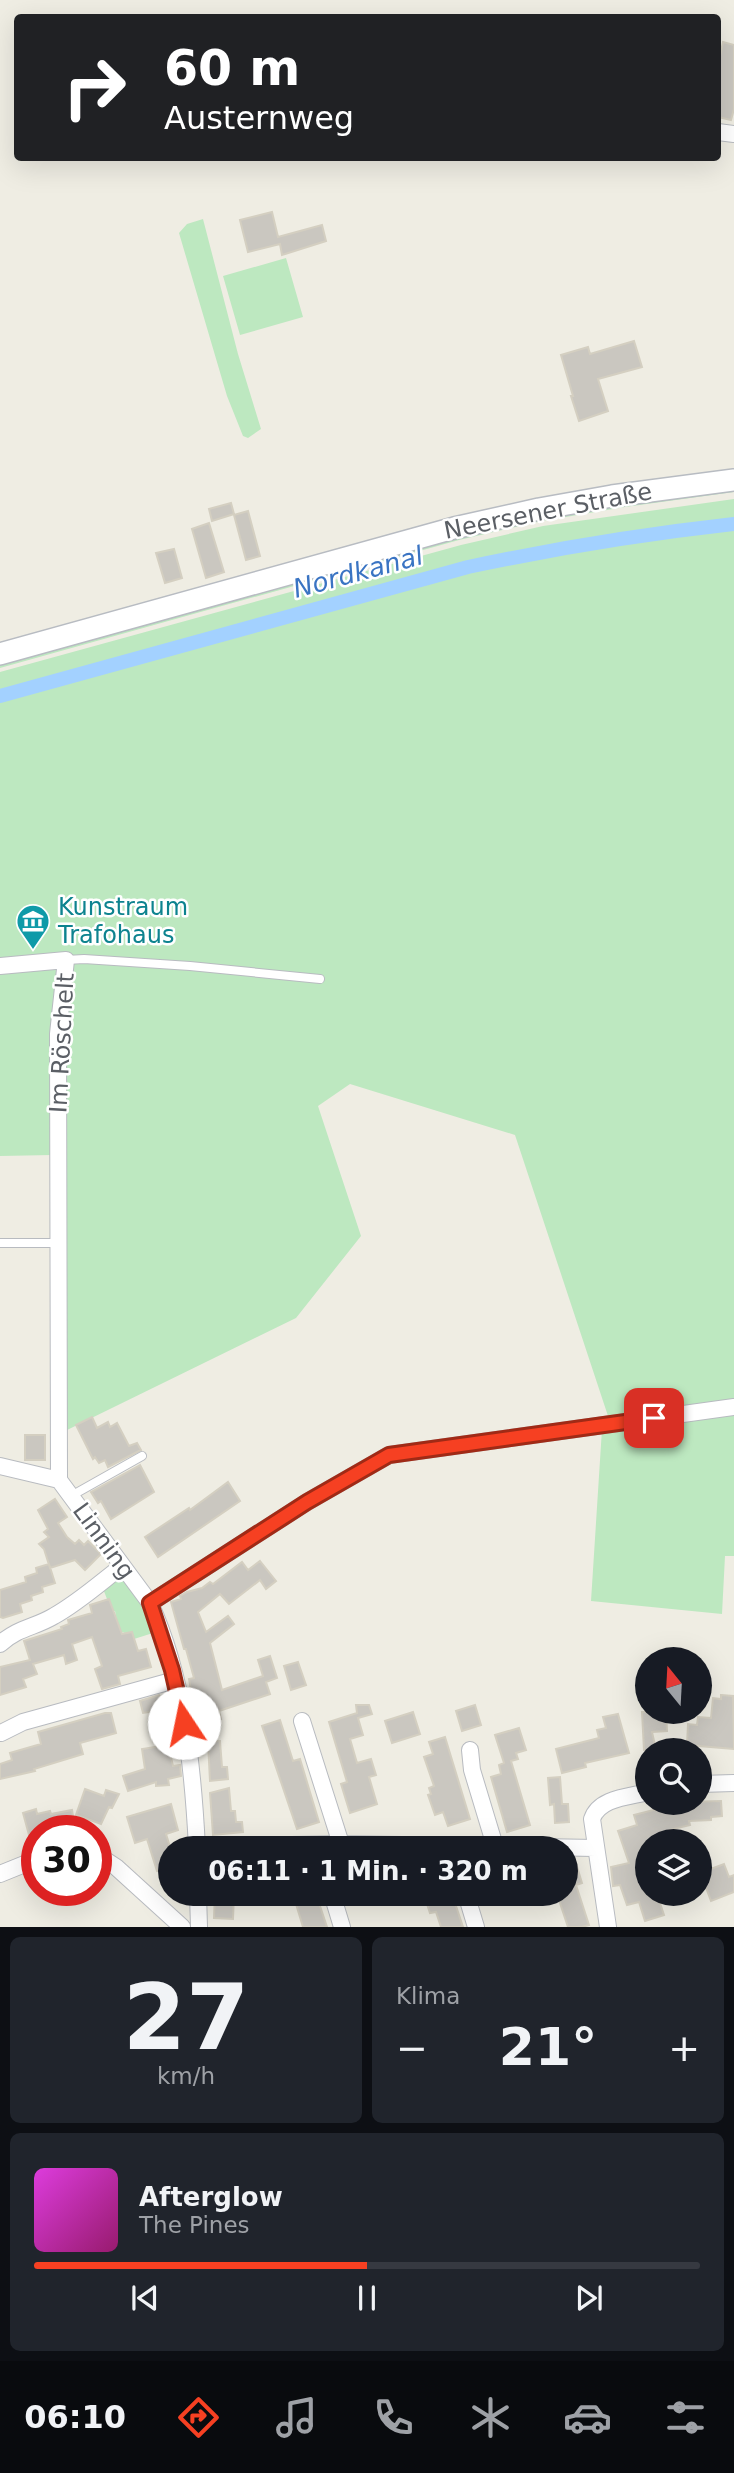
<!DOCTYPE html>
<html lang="de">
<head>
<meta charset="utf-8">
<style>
  body { margin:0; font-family:"DejaVu Sans",sans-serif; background:#20242c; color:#f1f3f6; height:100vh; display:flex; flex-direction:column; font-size:26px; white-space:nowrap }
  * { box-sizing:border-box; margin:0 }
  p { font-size:23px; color:#9ea1a6 }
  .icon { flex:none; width:38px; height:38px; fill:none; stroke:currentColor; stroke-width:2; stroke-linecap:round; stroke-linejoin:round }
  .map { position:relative; height:1927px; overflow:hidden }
  .details { display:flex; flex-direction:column; gap:10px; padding:10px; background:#0d0f14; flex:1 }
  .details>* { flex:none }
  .banner { position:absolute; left:14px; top:14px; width:707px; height:147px; border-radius:7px; box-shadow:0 7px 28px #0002; background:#202124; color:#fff; overflow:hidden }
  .needle { width:46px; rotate:342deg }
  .tools { position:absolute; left:635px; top:1647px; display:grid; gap:14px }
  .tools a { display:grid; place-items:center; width:77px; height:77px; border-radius:50%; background:#171b24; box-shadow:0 7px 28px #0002; font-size:35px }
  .speed { position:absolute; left:21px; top:1815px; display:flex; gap:14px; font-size:35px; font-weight:700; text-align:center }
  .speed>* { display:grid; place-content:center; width:91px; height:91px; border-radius:50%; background:#171b24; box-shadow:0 7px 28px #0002; line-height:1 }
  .speed .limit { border:10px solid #d22; background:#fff; color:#111 }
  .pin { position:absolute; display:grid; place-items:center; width:60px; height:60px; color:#fff; margin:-30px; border-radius:14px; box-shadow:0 4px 10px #0006 }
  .me { position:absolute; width:77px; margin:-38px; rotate:349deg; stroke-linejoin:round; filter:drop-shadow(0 0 5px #0008) }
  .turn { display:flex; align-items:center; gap:24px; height:147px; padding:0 35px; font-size:32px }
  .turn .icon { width:91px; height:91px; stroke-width:2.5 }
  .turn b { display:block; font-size:49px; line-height:60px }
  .big { font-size:52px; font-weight:700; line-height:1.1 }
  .details .card { flex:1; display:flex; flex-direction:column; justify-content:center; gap:10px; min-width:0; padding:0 24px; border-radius:10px; background:#20242c }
  .details .dial { align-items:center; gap:0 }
  .dial b { font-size:91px; line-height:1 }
  .song { display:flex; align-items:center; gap:21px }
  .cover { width:84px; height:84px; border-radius:10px; background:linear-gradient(135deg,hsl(300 70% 55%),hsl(320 70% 35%)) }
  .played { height:7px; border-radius:4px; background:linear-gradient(90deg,#f64022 50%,#363941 50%) }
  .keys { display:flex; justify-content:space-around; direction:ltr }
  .heat { display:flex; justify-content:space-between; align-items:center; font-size:38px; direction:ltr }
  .details .tiles { flex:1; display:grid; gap:10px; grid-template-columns:1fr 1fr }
  .card:last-child { grid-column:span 2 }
  .trip { position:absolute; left:158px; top:1836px; width:420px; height:70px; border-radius:35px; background:#171b24; box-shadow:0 7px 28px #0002; font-weight:700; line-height:70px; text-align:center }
  .tabs { display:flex; height:112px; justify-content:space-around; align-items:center; background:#090b0e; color:#9ea1a6 }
  .tabs .icon { width:49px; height:49px }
  .tabs .current { color:#f64022 }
  .tabs b { font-size:32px; color:#f1f3f6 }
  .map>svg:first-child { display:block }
  .green { fill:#bde8c0 }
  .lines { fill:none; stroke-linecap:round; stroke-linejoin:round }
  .canal { stroke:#a3d1ff; stroke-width:14 }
  .building { fill:#cac7c0; stroke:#d4cfc1; stroke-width:2 }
  .service-casing { stroke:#b8bbc0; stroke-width:10 }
  .minor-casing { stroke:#b8bbc0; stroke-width:18 }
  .secondary-casing { stroke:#b8bcc2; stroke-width:24 }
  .service { stroke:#fff; stroke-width:8 }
  .minor { stroke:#fff; stroke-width:16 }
  .secondary { stroke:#fff; stroke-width:21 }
  .route-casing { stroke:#a02a16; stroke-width:18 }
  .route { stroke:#f64022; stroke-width:12 }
  .labels { text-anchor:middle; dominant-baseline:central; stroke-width:5; stroke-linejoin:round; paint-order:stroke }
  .street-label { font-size:24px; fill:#5b5f65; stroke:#fff }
  .culture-label { font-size:24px; fill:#0d838f; stroke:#fff; text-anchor:start }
  .water-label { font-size:26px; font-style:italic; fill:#3a74c3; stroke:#fff }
</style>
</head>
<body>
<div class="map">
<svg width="734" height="1927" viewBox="0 0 734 1927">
  <rect width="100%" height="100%" fill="#efede3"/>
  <path class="green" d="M203 219 238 354 261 429 248 438 243 436 227 396 179 233 187 224Z
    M286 258 303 317 240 335 223 276Z
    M734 488V492L625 507 542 521 459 540 0 668V662L457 535 541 516Z
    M734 499V1401L609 1419 515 1135 350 1084 318 1106 361 1236 296 1318 65 1431 52 1155 0 1156V672L461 545 543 526Z
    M734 1409V1556H725L722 1614 591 1601 602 1429Z
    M122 1578 145 1609 153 1633 134 1639 132 1632 125 1633 119 1631 115 1611H113L109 1599H107L102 1586Z"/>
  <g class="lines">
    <path class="canal" d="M0 696 468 567C557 548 644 534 734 524"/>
  </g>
  <path class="building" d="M723 42 734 45V109L731 120 718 117V65Z
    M272 212 278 237 322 225 326 241 282 255 280 244 248 252 240 220Z
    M634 341 642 367 598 379 608 411 579 421 571 396H573L561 355 588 347 590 354Z
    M231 503 234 514 212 521 209 509Z
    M248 511 260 556 246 560 234 515Z
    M209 523 224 572 206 578 192 529Z
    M174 549 182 578 165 583 156 553Z
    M92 1417 97 1428 108 1422 110 1427 117 1423 129 1446 137 1443 141 1450 108 1467 105 1460 99 1463 95 1457 93 1459 76 1425Z
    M25 1435H45V1460H25Z
    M140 1465 154 1492 111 1519 101 1501 98 1503 91 1492Z
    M228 1482 240 1501 158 1557 145 1537 189 1508 190 1510Z
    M55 1499 67 1517 58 1523 67 1537 75 1544 79 1540 84 1545 88 1541 101 1554 85 1570 75 1560 50 1568 44 1549 39 1544 49 1537 44 1532 48 1529 38 1510Z
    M260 1561 276 1581 266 1589 260 1580 229 1604 220 1594 198 1612 206 1632 228 1616 234 1624 210 1643 222 1690 263 1676 258 1660 270 1656 277 1678 266 1682 270 1694 219 1711 221 1719 198 1724 191 1695H192L189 1679 194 1678 186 1649H184L171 1602 181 1599 180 1596 187 1592 202 1588 210 1582 213 1584 242 1562 248 1570Z
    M49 1564 55 1583 42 1587 43 1592 31 1596 32 1600 20 1604 22 1612 3 1618 0 1617V1590L26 1582 25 1577 37 1573 36 1568Z
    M109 1599 122 1634 132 1632 138 1651 146 1649 151 1667 118 1676 120 1684 102 1689 95 1669 102 1666 92 1637 72 1644 77 1660 66 1664 64 1655 33 1664 37 1674 23 1679 26 1687 0 1695V1667L30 1660 24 1641 62 1629 61 1627 69 1624 68 1620 92 1613 90 1605Z
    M298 1662 306 1685 291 1690 284 1666Z
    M159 1695 163 1710 143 1713 140 1701Z
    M721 1695 733 1696 734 1749 687 1745 688 1724 697 1725 698 1717 711 1718 713 1698 721 1699Z
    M356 1705H369L372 1714 358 1718 363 1735 350 1739 357 1763 371 1759 376 1775 369 1777 377 1804 350 1813 341 1784 347 1782 329 1722 357 1713Z
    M475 1705 481 1725 462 1731 456 1711Z
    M413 1712 420 1734 392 1743 385 1721Z
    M642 1712H666L667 1731 652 1732 656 1750H644Z
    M105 1713H111L116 1733 80 1743 83 1754 34 1769 35 1771 0 1779V1764L12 1760 10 1753 41 1744 38 1732Z
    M618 1714 629 1753 585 1763 586 1767 562 1773 556 1749 599 1738 597 1730 606 1728 603 1717Z
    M280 1720 293 1761 300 1759 319 1822 297 1829 262 1726Z
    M519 1728 526 1750 516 1753 518 1759 511 1761 530 1825 507 1832 491 1777 501 1774 499 1765 504 1763 495 1735Z
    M445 1737 470 1819 448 1826 443 1812 435 1815 428 1795 431 1794 429 1788 434 1786 424 1757 433 1754 429 1742Z
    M220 1741 222 1767H227L228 1779 210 1781 208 1742Z
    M168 1745 173 1766 180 1765 181 1776 168 1779 169 1785 156 1786V1782L128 1791 123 1776 145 1769 142 1749Z
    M560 1777 562 1804H568L569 1822 555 1823 554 1804 550 1805 548 1778Z
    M229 1788 231 1811H235L236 1822H242L243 1832 213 1835 210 1793Z
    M85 1789 104 1796 106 1790 119 1794 112 1808 109 1807 101 1824 76 1815Z
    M721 1801 722 1816 711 1817V1820L689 1821 690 1825 669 1830 670 1836 648 1841V1894H657L664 1915 645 1921 639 1902 627 1905 620 1885 613 1886 611 1867 629 1863 618 1831 637 1825 634 1815 685 1802Z
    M171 1804 178 1830 166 1834 170 1847V1867L157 1871 147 1839 135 1843 127 1817Z
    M36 1809 37 1814 50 1811 51 1814 72 1810 75 1828 61 1830H37L29 1835 23 1813Z
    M565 1858H568L569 1862 575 1860 582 1883 576 1885 589 1925 582 1927H568L557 1894H567Z
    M724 1864 729 1877 734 1875V1892L711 1901 705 1885 700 1887V1873Z
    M215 1894H234L233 1919 214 1918Z
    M293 1894H316L327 1927H303Z
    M428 1894H452L463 1927H441L436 1912 430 1913 426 1901 430 1900Z"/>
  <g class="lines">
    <defs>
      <path id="service" d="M66 960 84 959 190 966 320 979
        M0 1243H59
        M71 1496 142 1456"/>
      <path id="minor" d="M718 132 734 134
        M0 966 66 960 58 1034 59 1480 150 1603C184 1677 193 1768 197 1848
        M0 1466 59 1480
        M150 1603 307 1502 389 1455 734 1407
        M0 1644C19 1627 34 1628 54 1616 79 1602 100 1583 122 1566
        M302 1721 341 1844
        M1 1733 23 1722 175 1680
        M470 1750 472 1770 495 1846
        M700 1784 734 1783
        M197 1847 341 1844 596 1848
        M96 1854 116 1867 182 1927
        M0 1874 37 1859
        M198 1894 199 1927
        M332 1894 342 1927
        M466 1894 476 1927
        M608 1927 592 1819C599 1798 628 1797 648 1792"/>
      <path id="secondary" d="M0 654 454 528 539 509 612 496 734 480"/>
    </defs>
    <use href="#service" class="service-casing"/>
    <use href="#minor" class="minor-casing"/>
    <use href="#secondary" class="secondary-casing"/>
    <use href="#service" class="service"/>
    <use href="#minor" class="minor"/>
    <use href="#secondary" class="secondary"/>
  </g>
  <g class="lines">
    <defs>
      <path id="route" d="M184 1723 172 1670 150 1603 307 1502 389 1455 654 1418"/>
    </defs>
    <use href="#route" class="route-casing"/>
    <use href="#route" class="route"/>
  </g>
  <defs>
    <symbol id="museum-pin" viewBox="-11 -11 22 30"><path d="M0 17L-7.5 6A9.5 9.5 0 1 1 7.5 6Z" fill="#0f9aa8" stroke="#fff"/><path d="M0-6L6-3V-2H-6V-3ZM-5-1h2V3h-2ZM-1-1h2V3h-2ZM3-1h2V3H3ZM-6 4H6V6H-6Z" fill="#fff"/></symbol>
  </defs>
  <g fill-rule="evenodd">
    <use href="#museum-pin" x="14" y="902" width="38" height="52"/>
  </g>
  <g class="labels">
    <g class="street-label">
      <text transform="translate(548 511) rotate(-11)">Neersener Straße</text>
      <text transform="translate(62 1043) rotate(-87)">Im Röschelt</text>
      <text transform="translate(104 1541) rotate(54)">Linning</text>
    </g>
    <g class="culture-label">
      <text x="58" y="907">Kunstraum<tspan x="58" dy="28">Trafohaus</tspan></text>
    </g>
    <g class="water-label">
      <text transform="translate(358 572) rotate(-15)">Nordkanal</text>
    </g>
  </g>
</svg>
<div class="tools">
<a><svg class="needle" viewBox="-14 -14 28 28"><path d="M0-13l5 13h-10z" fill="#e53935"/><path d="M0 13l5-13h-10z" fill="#9ea1a6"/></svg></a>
<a><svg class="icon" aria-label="search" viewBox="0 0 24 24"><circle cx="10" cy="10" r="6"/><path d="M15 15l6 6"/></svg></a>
<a><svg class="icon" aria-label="layers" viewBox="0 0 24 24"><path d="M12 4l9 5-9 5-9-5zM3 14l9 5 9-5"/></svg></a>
</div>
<div class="speed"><div class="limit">30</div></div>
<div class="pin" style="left:654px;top:1418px;background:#d93025"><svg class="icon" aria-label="arrive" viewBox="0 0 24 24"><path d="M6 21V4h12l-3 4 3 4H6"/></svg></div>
<svg class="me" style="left:184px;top:1723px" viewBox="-20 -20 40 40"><circle r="19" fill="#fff"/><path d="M0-13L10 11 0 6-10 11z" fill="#f64022"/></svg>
<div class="trip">06:11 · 1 Min. · 320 m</div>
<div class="banner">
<div class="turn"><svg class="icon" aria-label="right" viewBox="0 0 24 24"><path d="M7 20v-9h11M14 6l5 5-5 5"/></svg><div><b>60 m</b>Austernweg</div></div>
</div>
</div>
<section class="details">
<div class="tiles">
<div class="card dial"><b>27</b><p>km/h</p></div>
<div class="card"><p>Klima</p>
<div class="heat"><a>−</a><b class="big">21°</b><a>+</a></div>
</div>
<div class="card">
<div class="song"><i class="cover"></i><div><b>Afterglow</b><p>The Pines</p></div></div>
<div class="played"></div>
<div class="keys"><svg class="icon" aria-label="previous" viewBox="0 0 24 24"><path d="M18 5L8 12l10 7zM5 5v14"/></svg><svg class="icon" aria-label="pause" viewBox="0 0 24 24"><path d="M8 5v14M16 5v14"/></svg><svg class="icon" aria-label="next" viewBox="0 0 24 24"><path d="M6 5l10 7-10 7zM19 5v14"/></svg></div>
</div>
</div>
</section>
<nav class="tabs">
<b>06:10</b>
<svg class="icon current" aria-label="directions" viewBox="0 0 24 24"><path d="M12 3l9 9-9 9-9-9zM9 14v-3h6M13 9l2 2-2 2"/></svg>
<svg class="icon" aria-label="music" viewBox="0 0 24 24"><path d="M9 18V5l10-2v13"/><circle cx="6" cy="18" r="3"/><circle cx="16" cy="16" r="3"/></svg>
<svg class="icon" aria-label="phone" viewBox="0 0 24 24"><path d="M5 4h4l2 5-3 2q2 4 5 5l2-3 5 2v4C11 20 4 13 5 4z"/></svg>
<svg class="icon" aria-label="climate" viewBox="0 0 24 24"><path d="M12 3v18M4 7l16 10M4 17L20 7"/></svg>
<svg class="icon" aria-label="car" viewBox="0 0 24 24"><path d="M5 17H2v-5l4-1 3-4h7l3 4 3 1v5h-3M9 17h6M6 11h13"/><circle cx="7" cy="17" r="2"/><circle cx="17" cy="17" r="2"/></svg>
<svg class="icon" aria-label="filters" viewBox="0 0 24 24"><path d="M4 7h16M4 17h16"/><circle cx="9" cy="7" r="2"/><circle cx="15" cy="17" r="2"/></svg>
</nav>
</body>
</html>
